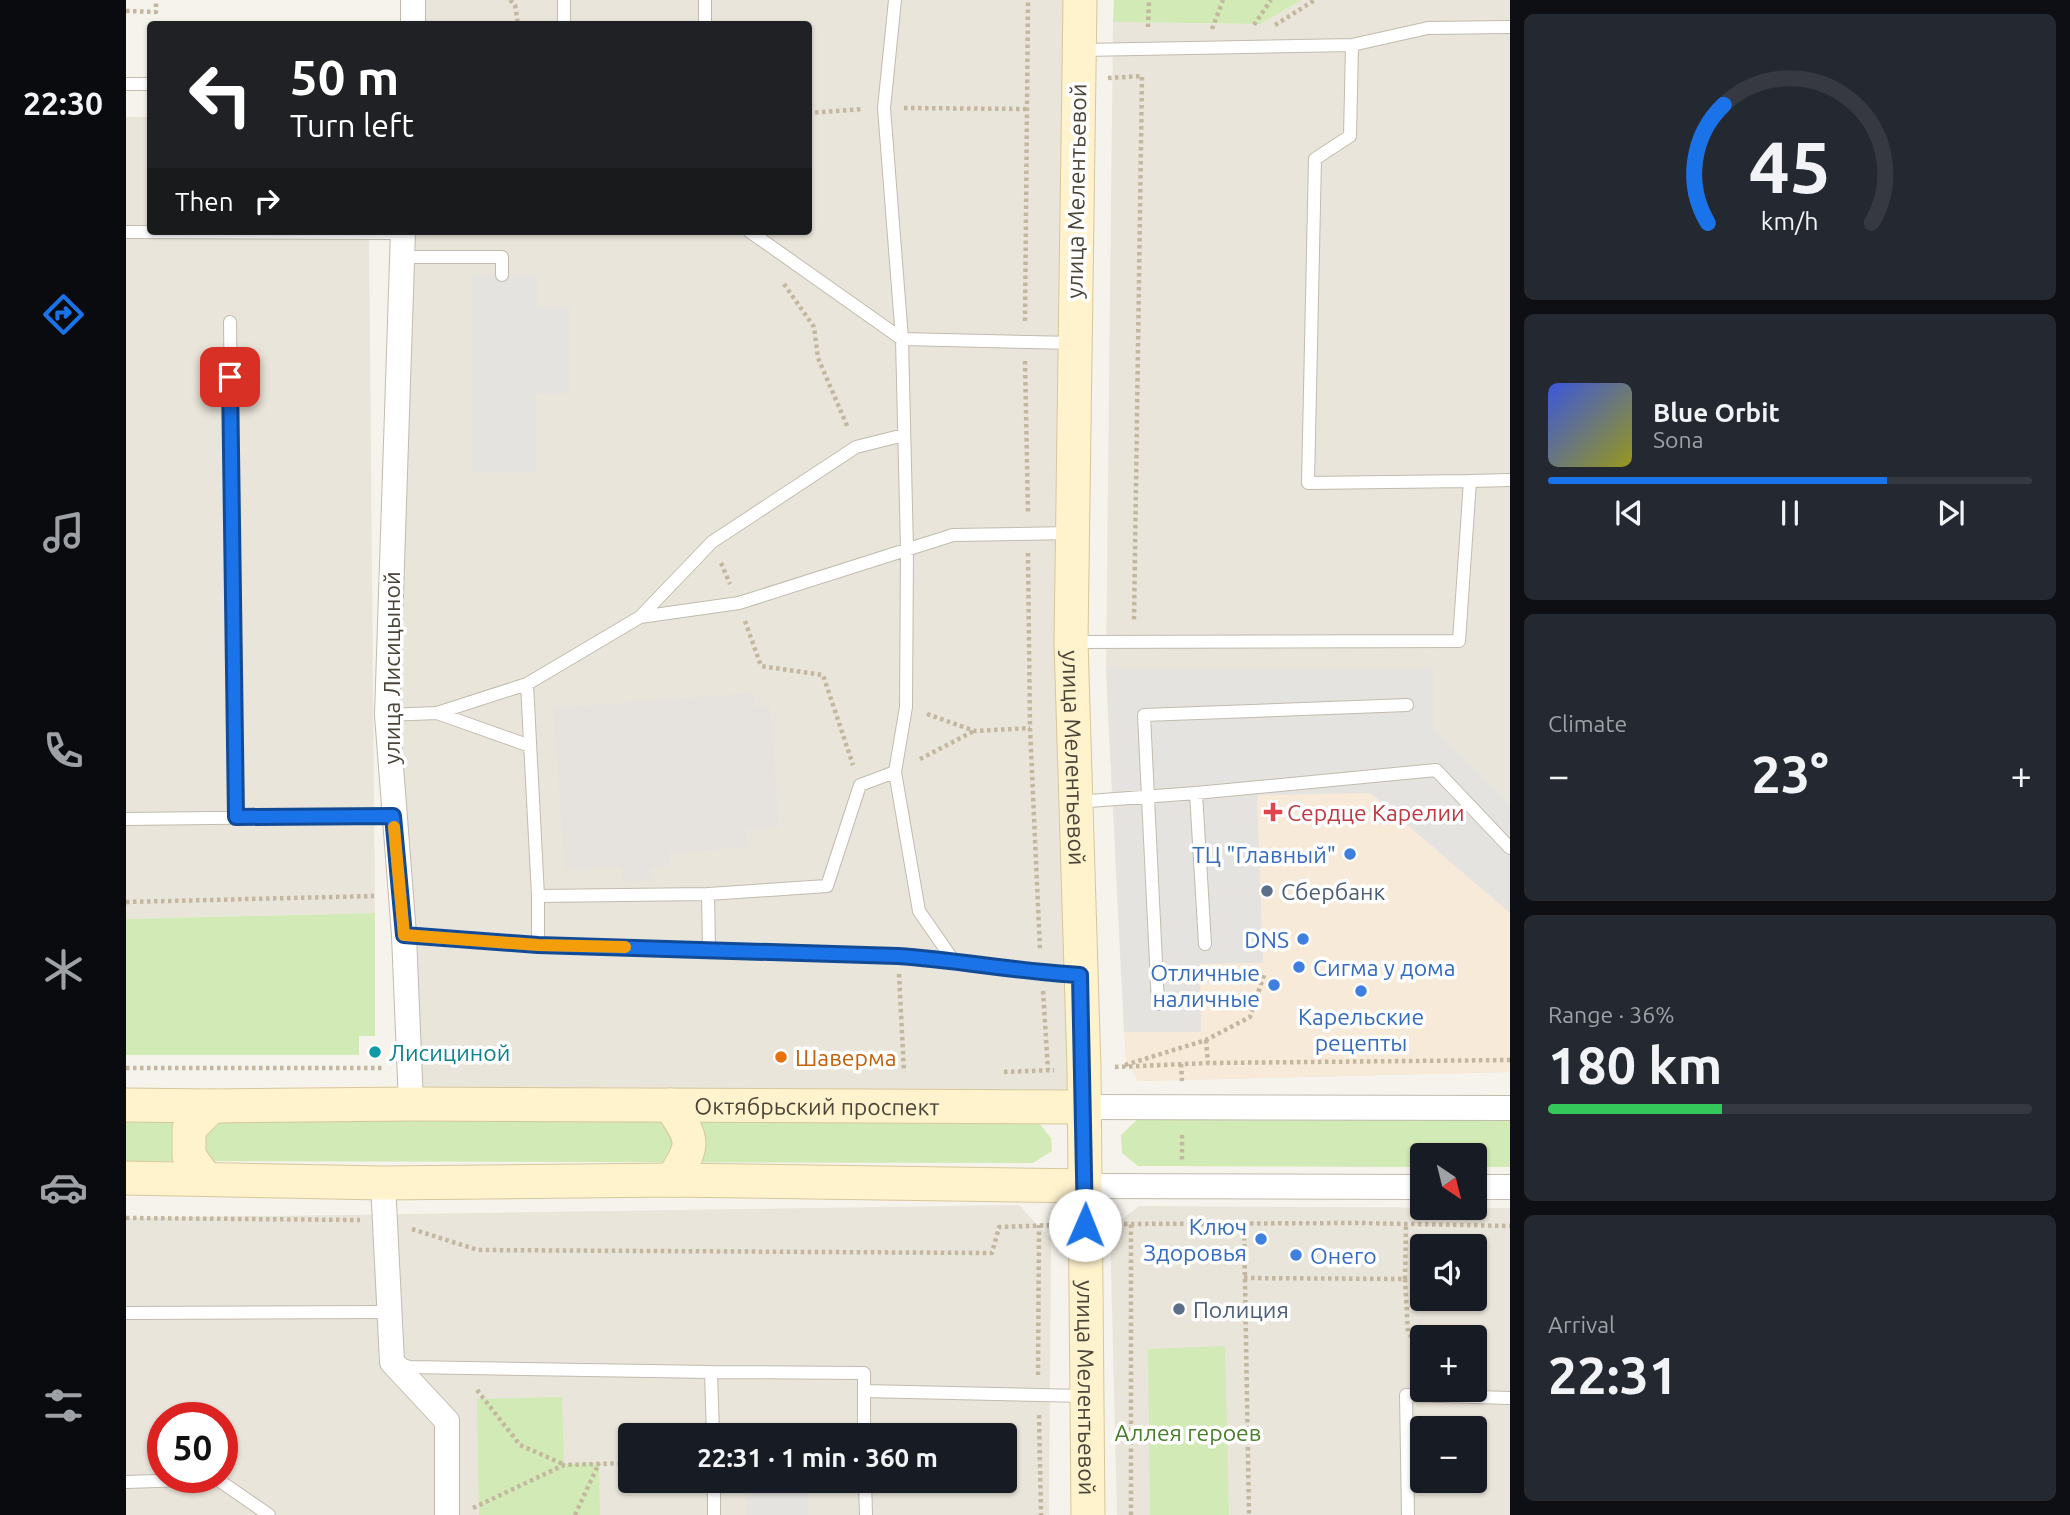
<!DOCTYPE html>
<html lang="en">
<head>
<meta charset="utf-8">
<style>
  body { margin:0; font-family:Ubuntu,sans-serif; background:#242831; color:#f1f3f6; height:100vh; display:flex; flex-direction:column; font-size:26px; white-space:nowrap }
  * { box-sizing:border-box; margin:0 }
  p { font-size:23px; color:#9ea1a6 }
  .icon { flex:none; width:38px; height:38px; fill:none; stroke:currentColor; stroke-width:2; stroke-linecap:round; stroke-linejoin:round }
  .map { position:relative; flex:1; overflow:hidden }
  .details { display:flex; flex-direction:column; gap:14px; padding:14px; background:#0d0f14; width:560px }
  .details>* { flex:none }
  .hud { position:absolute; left:21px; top:21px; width:665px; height:214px; border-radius:7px; box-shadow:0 2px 5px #0004; background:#202124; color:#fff; overflow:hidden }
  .needle { width:46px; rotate:145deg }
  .tools { position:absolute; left:1284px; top:1143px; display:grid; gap:14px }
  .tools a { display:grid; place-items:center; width:77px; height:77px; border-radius:7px; background:#171b24; box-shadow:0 2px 5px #0004; font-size:35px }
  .speed { position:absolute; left:21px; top:1402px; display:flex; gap:14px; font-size:35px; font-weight:700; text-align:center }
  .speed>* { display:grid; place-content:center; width:91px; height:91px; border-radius:50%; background:#171b24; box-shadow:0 2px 5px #0004; line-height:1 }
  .speed .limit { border:10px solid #d22; background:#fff; color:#111 }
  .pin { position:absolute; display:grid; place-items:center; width:60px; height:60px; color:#fff; margin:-30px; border-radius:14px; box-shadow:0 4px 10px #0006 }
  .me { position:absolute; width:77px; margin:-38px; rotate:1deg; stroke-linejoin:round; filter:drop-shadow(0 0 5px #0008) }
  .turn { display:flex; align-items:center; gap:24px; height:147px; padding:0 28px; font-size:32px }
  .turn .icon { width:91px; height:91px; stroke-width:2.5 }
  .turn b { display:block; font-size:49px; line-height:60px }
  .then { display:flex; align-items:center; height:66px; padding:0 28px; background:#0003; gap:14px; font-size:26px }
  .big { font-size:52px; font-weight:600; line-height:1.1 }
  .details .widget { flex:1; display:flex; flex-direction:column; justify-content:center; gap:10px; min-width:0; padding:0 24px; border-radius:10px; background:#242831 }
  .details .dial { align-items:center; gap:0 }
  .dial svg { height:182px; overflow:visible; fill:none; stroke:#363941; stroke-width:7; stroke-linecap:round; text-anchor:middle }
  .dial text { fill:#f1f3f6; stroke:none }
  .song { display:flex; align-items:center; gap:21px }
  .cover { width:84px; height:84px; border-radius:10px; background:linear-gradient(135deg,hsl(230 70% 55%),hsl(60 70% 35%)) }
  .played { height:7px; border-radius:4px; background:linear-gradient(90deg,#1a73e8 70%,#363941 70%) }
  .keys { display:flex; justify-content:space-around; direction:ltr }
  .heat { display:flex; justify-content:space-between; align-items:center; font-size:38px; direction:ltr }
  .charge { height:10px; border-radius:5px; background:linear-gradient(90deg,#34c759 36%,#363941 0) }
  .trip { position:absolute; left:492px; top:1423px; width:399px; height:70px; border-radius:7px; background:#171b24; box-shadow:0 2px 5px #0004; font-weight:600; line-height:70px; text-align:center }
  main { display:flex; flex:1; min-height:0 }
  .menu { display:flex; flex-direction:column; width:126px; justify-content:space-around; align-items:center; background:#090b0e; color:#9ea1a6 }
  .menu .icon { width:49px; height:49px }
  .menu .active { color:#1a73e8 }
  .menu b { font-size:32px; color:#f1f3f6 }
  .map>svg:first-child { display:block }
  .residential { fill:#eae5da; fill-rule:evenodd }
  .commercial { fill:#f7ead8 }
  .industrial { fill:#e6e2dd }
  .green { fill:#d2eab5 }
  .parking { fill:#e5e3e0 }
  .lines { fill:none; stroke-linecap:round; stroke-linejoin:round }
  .service-casing { stroke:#c2bbae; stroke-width:14 }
  .minor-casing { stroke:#c2bbae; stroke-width:26 }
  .secondary-casing { stroke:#d6c79b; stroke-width:35 }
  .path { stroke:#c4b79f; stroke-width:4.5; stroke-dasharray:3.5 3.5; stroke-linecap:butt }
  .service { stroke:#fff; stroke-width:12 }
  .minor { stroke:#fff; stroke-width:24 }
  .secondary { stroke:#fff3cd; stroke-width:33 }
  .route-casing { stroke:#114b97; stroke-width:18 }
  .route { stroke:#1a73e8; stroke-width:12 }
  .slow { stroke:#f59e0b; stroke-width:12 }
  .health-dot { fill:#e0444e; stroke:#fff; stroke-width:2.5 }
  .shop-dot { fill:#3f7fe0; stroke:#fff; stroke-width:2.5 }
  .service-dot { fill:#5c6f8a; stroke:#fff; stroke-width:2.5 }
  .culture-dot { fill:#0f9aa8; stroke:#fff; stroke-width:2.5 }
  .food-dot { fill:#e8710a; stroke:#fff; stroke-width:2.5 }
  .labels { text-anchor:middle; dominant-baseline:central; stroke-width:7; stroke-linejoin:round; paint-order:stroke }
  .street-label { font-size:23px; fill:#4b4439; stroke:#fff }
  .health-label { font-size:23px; fill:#be3a42; stroke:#fff; text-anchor:start }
  .shop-label { font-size:23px; fill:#366cbe; stroke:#fff; text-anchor:end }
  .service-label { font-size:23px; fill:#4e5e75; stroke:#fff; text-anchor:start }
  .culture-label { font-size:23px; fill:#0d838f; stroke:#fff; text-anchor:start }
  .food-label { font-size:23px; fill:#c56008; stroke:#fff; text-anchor:start }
  .park-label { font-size:23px; fill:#4a7f2a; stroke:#fff }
</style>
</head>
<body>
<main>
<nav class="menu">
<b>22:30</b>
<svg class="icon active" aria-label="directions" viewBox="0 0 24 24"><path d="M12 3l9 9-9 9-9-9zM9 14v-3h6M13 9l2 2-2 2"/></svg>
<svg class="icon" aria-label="music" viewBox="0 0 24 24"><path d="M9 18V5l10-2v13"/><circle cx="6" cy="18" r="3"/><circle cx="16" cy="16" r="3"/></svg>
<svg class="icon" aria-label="phone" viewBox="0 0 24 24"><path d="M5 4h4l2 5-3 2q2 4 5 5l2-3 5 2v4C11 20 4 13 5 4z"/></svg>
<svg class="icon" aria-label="climate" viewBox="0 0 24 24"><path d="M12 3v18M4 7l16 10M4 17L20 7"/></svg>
<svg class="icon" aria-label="car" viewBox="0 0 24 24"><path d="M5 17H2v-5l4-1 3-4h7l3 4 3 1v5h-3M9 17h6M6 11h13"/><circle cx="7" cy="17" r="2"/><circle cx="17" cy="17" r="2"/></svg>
<svg class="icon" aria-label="filters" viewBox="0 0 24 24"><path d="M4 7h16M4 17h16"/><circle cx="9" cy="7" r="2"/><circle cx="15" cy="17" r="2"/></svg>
</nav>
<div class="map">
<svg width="1384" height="1515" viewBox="0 0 1384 1515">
  <rect width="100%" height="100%" fill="#f6f3ec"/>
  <path class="residential" d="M287 0H954L957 1107 285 1104 267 816 277 231H682V24H287Z
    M1176 0H1384V1072L1012 1081 1000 1060 980 669 987 22 1134 24Z
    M0 117H24V231H243L249 913 0 919Z
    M893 1205 925 1239 923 1515H0V1218ZM37 1418H96V1477H37ZM504 1435H878V1480H504Z
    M1013 1206 1384 1208V1515H991L984 1228ZM1297 1246H1349V1298H1297ZM1297 1337H1349V1390H1297ZM1297 1428H1349V1480H1297Z"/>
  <path class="commercial" d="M980 669H1307V729L1384 804V1072L1012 1081 1000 1060Z"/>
  <path class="industrial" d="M628 693 629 706 644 705 653 827 620 829 622 847 543 853V865L526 867 527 880 496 882 495 866 439 870 427 708Z"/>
  <path class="green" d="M988 0H1176L1134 24 987 22Z
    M249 913V1036H233V1055H0V919Z
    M1013 1118 1384 1119V1167H1349V1155H1297V1167L1012 1166 996 1153 995 1135Z
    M0 1120 912 1122 925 1138 926 1151 907 1163 0 1161Z
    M1099 1346 1103 1515H1024L1022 1349Z
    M436 1397 438 1464 473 1463 474 1515H353L351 1399Z"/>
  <path class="parking" d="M346 275H411L412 307H444V393L410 394V473H346Z
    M980 669H1307V729L1384 804V913L1244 793 1131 795 1137 963 1074 964 1075 1032H998Z
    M621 1481H682V1515H621Z"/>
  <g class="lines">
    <defs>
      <path id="service" d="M579 0V24
        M769 0 758 108 776 339 948 343
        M438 24V0
        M1226 45 1302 28 1384 27
        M0 84H24
        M623 231 776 339 781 549 780 707 769 772 793 911 827 960
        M0 232 277 233
        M276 257H376V275
        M104 322 110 817
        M1344 481 1384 480
        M514 617 586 542 730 447 778 435
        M945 642 1333 641 1344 481 1182 483 1189 159 1224 136 1226 45 956 50
        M311 713 404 746
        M261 715 311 713 401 684
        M1070 793 1079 944
        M950 802 1070 793 1310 770 1384 848
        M0 819 267 816
        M412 896 401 684 514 617 613 603 827 535 946 533
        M278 935 412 945 772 955C833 960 893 972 954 974
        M412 945V896L582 894
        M583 950 582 894 701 886 734 785 769 772
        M1032 1004 1018 715 1281 705
        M0 1313 263 1312
        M273 1364 284 1367 585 1372 587 1435
        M585 1372 738 1373V1435
        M738 1391 960 1396
        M739 1480 740 1515
        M0 1482 91 1479 143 1515
        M588 1515V1480
        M1282 1515 1280 1395 1384 1398"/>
      <path id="minor" d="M287 24V0
        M277 231 261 715 278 935 285 1104
        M957 1107 1384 1108
        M257 1183 266 1362 321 1421V1515
        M959 1186 1297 1187
        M1349 1187H1384"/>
      <g id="secondary">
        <path id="s1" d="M954 0 945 642 958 1068 962 1515"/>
        <path id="s2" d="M0 1105 86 1106 285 1104 957 1107"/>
        <path d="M544 1105C568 1141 570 1143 546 1180"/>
        <path d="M0 1178 257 1183 546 1180 959 1186"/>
        <path d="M80 1179 63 1156V1129L86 1106"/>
      </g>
    </defs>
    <use href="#service" class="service-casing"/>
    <use href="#minor" class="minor-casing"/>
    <use href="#secondary" class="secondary-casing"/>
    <path class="path" d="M384 0 389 5 392 24
      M0 11 30 12V0
      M1128 25 1145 0
      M1149 25 1189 0
      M1022 27 1023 0
      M1086 29 1097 0
      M982 78 1016 76 1008 621
      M778 108 901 109
      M682 113 737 109
      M658 284 688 327 692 358 722 428
      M899 321 902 0
      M899 361 902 513
      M902 553 904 728 914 950
      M595 563 604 584
      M619 621 635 666 697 675 727 765
      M801 714 849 731 904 728
      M794 759 848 731
      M0 902 248 896
      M773 974 778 1072
      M917 991 922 1070
      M1080 1040 1082 1063
      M1055 1064 1056 1081
      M999 1065 1080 1040 1124 1017 1138 975
      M989 1067 1082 1063 1384 1060
      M0 1068H256
      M878 1072 928 1070
      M1056 1135V1161
      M0 1218 234 1220
      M1118 1223 1123 1515
      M991 1224 1234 1223 1384 1226
      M286 1229 352 1250 866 1253 873 1227 930 1225
      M1118 1278 1279 1279 1282 1332 1297 1353
      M1279 1279 1280 1224
      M912 1375 913 1225
      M351 1390 394 1445 437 1464
      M913 1415 915 1515
      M347 1508 438 1465 504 1463
      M449 1515 473 1463
      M1005 1515V1224"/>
    <use href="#service" class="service"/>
    <use href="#minor" class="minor"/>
    <use href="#secondary" class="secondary"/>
  </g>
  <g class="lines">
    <defs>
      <path id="route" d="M104 377 110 817 267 816 278 935 412 945 772 956C833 960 893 972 954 975L959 1225"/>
    </defs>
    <use href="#route" class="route-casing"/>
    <use href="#route" class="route"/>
    <path class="slow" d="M268 827 278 935 412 945 499 947"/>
  </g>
  <path class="health-dot" d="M1143.5 801.5h7v7h7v7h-7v7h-7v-7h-7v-7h7z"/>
  <g class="shop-dot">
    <circle cx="1224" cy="854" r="7"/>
    <circle cx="1177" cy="939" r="7"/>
    <circle cx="1173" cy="967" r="7"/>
    <circle cx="1148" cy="985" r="7"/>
    <circle cx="1235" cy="991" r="7"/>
    <circle cx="1135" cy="1239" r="7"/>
    <circle cx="1170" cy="1255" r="7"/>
  </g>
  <g class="service-dot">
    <circle cx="1141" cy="891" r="7"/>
    <circle cx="1053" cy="1309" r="7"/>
  </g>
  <circle class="culture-dot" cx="249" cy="1052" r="7"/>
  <circle class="food-dot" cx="655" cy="1057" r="7"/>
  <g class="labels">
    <g class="street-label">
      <text transform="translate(950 191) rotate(-89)">улица Мелентьевой</text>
      <text transform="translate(265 668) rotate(-90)">улица Лисицыной</text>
      <text stroke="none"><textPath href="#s1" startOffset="758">улица Мелентьевой</textPath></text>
      <text stroke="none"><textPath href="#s2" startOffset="691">Октябрьский проспект</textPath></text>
      <text stroke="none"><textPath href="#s1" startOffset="1388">улица Мелентьевой</textPath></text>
    </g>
    <g class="health-label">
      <text x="1161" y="812">Сердце Карелии</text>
    </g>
    <g class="shop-label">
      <text x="1210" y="854">ТЦ "Главный"</text>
      <text x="1163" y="939">DNS</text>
      <text x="1187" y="967" text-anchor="start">Сигма у дома</text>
      <text x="1134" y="972">Отличные<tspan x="1134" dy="26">наличные</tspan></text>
      <text x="1235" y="1016" text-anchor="middle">Карельские<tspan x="1235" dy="26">рецепты</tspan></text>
      <text x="1121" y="1226">Ключ<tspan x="1121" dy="26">Здоровья</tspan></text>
      <text x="1184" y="1255" text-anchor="start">Онего</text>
    </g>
    <g class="service-label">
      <text x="1155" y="891">Сбербанк</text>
      <text x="1067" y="1309">Полиция</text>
    </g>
    <g class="culture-label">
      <text x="263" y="1052">Лисициной</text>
    </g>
    <g class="food-label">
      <text x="669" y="1057">Шаверма</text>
    </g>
    <g class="park-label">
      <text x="1062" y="1432">Аллея героев</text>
    </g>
  </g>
</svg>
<div class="tools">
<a><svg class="needle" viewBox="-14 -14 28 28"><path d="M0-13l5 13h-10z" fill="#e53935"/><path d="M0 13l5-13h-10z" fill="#9ea1a6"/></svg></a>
<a><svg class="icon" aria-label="sound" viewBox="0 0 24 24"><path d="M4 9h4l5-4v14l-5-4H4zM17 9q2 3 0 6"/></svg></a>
<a>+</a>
<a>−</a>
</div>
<div class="speed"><div class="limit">50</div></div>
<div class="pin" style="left:104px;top:377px;background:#d93025"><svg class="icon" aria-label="arrive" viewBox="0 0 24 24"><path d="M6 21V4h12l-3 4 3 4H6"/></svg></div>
<svg class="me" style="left:959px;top:1225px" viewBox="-20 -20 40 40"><circle r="19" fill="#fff"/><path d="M0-13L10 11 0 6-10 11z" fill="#1a73e8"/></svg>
<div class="trip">22:31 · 1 min · 360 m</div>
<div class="hud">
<div class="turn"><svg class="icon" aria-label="left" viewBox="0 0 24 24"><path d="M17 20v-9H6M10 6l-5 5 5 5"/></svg><div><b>50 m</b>Turn left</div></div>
<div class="then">Then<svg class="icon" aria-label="right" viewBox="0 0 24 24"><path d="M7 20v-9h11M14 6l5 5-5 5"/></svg></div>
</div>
</div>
<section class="details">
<div class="widget dial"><svg viewBox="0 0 100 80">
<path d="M14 69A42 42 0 1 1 86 69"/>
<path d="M14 69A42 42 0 0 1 21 17" stroke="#1a73e8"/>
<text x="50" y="56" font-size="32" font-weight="700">45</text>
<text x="50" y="72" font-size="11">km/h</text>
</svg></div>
<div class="widget">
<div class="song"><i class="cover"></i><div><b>Blue Orbit</b><p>Sona</p></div></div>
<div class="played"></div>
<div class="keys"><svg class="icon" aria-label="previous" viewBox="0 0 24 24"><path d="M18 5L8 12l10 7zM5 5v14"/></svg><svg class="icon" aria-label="pause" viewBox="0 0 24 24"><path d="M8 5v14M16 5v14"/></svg><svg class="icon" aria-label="next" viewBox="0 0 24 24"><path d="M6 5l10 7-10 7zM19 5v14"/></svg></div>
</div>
<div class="widget"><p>Climate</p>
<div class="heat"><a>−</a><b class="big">23°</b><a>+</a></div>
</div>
<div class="widget"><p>Range · 36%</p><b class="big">180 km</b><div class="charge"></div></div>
<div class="widget"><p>Arrival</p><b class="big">22:31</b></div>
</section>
</main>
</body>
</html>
